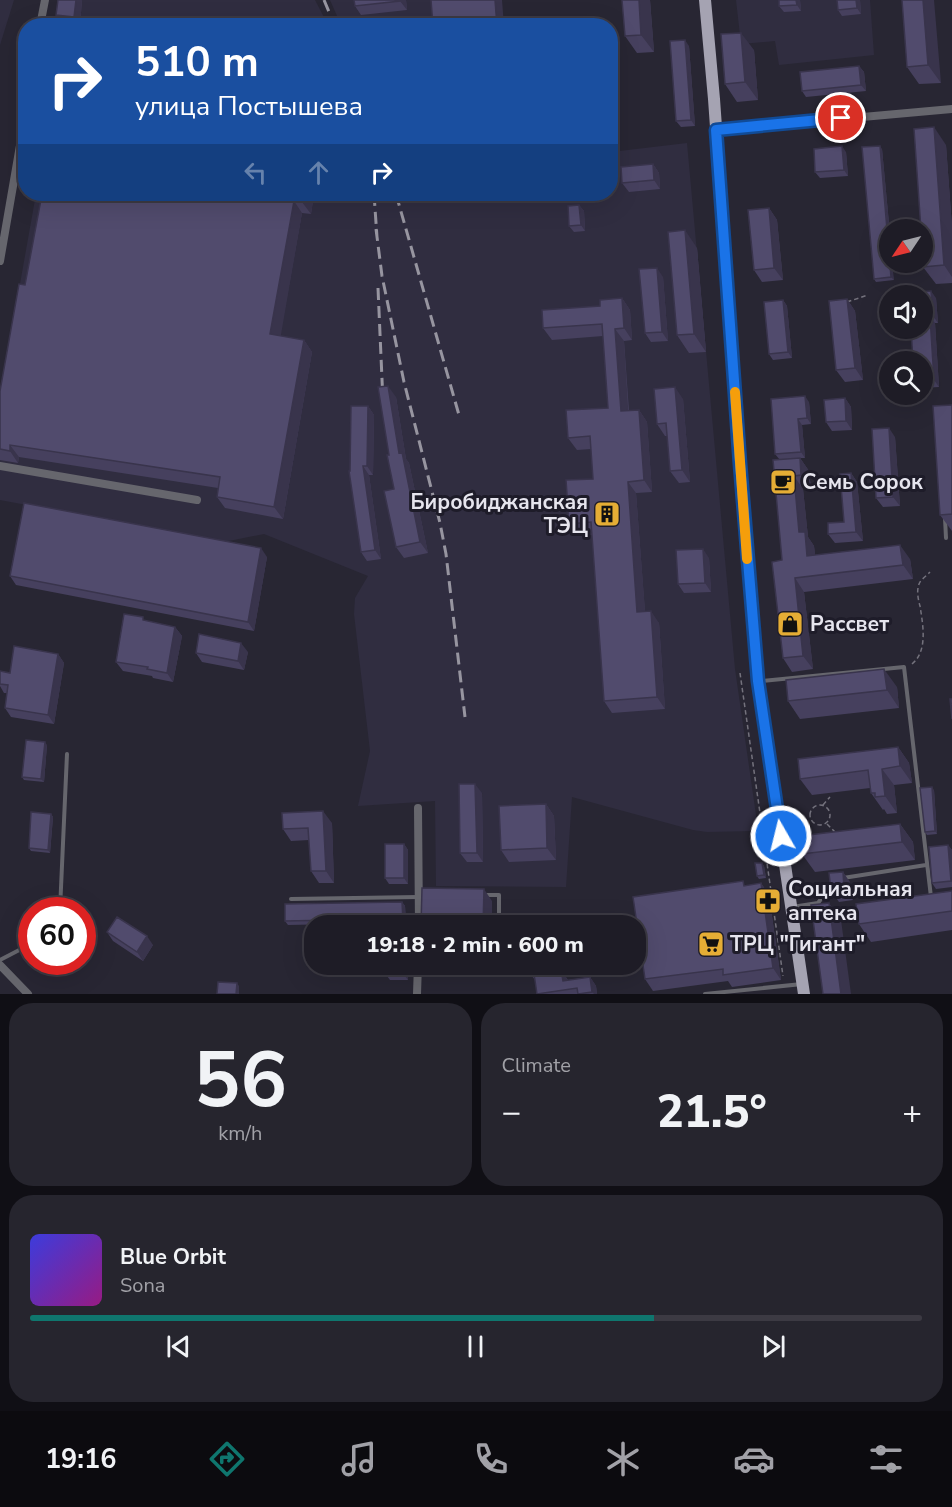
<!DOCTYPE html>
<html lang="en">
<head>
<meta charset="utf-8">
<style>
  body { margin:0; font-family:"Nunito Sans",sans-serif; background:#26252e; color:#f1f3f6; height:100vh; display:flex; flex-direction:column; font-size:22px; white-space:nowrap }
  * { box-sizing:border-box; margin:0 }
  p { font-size:20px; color:#a1a1a7 }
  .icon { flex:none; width:33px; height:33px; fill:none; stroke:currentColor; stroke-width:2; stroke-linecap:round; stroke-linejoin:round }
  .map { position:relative; height:994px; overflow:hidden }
  .sheet { display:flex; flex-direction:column; gap:9px; padding:9px; background:#100f15; flex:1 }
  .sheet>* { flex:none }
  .banner { position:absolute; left:18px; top:18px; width:600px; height:183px; border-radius:24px; box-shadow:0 6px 24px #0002,0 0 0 2px #3c3a43; background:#1a4fa0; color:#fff; overflow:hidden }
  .needle { width:39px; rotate:235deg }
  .controls { position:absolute; left:879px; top:219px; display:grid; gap:12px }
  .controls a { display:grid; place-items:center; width:54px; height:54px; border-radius:50%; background:#1e1c26; box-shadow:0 6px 24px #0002,0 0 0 2px #3c3a43; font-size:30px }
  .speed { position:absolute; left:18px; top:897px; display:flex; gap:12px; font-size:30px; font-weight:700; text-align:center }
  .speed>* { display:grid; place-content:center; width:78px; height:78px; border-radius:50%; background:#1e1c26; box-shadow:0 6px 24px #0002,0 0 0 2px #3c3a43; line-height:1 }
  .speed .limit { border:9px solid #d22; background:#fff; color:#111 }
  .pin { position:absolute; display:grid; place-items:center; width:51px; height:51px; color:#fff; margin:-26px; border:3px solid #fff; border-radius:50%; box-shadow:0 2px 6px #0007 }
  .me { position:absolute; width:66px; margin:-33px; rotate:352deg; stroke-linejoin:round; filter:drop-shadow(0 0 4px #0008) }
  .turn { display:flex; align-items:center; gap:21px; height:126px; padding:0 18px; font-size:27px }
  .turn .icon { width:78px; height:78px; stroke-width:2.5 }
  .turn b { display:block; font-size:42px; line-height:51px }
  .lanes { display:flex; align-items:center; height:57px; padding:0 18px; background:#0003; justify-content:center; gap:30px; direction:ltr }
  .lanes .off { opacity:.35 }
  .big { font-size:45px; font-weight:800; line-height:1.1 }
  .sheet .card { flex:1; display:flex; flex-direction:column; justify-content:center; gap:9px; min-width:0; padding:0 21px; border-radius:24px; background:#26252e }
  .sheet .dial { align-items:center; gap:0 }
  .dial b { font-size:78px; line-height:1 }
  .song { display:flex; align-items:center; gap:18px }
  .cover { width:72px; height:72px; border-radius:9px; background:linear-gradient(135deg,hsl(240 70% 55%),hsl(310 70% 35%)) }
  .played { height:6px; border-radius:3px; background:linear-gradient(90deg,#0f766e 70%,#3c3a43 70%) }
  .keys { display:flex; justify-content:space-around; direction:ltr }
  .heat { display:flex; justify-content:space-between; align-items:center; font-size:33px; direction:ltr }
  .sheet .tiles { flex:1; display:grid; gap:9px; grid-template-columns:1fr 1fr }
  .card:last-child { grid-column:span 2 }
  .trip { position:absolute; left:304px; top:915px; width:342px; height:60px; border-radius:24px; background:#1e1c26; box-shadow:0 6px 24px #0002,0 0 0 2px #3c3a43; font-weight:800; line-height:60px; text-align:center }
  .tab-bar { display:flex; height:96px; justify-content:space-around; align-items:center; background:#0c0b0f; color:#a1a1a7 }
  .tab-bar .icon { width:42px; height:42px }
  .tab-bar .on { color:#0f766e }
  .tab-bar b { font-size:27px; color:#f1f3f6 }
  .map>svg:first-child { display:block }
  .built { fill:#302d40 }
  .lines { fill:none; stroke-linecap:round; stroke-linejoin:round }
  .path { stroke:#74727d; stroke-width:1.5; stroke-dasharray:4.5 3; stroke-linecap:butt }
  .service { stroke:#66666d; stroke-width:4 }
  .minor { stroke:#66666d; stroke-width:8 }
  .primary { stroke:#a5a3b2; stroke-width:12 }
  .rail { stroke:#9795a0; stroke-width:3; stroke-dasharray:12 6; stroke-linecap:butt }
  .wall { fill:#46405e }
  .shaded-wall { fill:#39344c }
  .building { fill:#514b6d; stroke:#39344c; stroke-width:1.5 }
  .route-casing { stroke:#114b97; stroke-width:15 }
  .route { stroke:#1a73e8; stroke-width:10 }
  .slow { stroke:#f59e0b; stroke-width:10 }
  .labels { text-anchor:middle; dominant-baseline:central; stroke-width:6; stroke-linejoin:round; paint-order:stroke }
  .poi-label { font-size:21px; font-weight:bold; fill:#e6e5ee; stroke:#1e1c29; text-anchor:start }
</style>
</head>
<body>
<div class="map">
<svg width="952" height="994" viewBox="0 0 952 994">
  <rect width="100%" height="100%" fill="#282633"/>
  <path class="built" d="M0 0H14L0 45Z
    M61 0H315L328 25 58 26Z
    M330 0H460L462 25H341Z
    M736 0H870L874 55 779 65 775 41 741 44Z
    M687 143 735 669 758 829 753 831 707 832 693 830 572 797 566 887 436 886 435 801 358 806 370 751 354 614 355 598 368 576 264 534 224 542 0 500V396L36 194H610L611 152Z"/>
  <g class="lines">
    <path class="path" d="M847 302 868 295
      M912 664C928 651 923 625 920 606 918 599 916 589 920 582 922 579 927 575 930 572
      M740 673 762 827
      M823 805 830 797
      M810 815a10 10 0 1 1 20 0a10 10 0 1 1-20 0Z
      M827 824 836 833
      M765 849 783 976"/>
    <path class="service" d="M945 518 946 538
      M761 681 904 667 931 897
      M843 878 926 865
      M483 895H499V926
      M291 899 418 897
      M792 907 818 903 832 884
      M60 910 67 754
      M0 960 25 947 32 940
      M705 994 802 984"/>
    <path class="minor" d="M40 26 45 0
      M716 130 952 109
      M0 261 26 111
      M0 466 197 500
      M418 808 419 926
      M0 965 28 994
      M417 994 418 964"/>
    <path class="primary" d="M705 0 714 99 740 464 758 681 804 994"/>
    <path class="rail" d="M324 0 335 26
      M374 194 377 237
      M396 194 459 415
      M376 229 382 276 404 382 440 523 446 554 465 717
      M378 288 383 402"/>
  </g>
  <path class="wall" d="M58 0H82L80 25 62 23 56 15Z
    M354 0H406L407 10 361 15 355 6Z
    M622 0H650L654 52 637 53 625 36Z
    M779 0H800L801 11 784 12 779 6Z
    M837 0H860L861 14 842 16 838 10Z
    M902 0 941 83 919 84 907 67Z
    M689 46 695 126 681 127 676 121Z
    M754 50 758 100 737 102 725 84Z
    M859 66 864 72 866 91 806 97 802 91Z
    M946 145 952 227V283L936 284 923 267Z
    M882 149 890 234V262L894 280 876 282 874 279Z
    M846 152 848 176 820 178 815 172Z
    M653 164 659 173 660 189 629 192 622 183Z
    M314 194 311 214 302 213 280 336 304 340 312 352 283 519 225 508 217 497 218 488 19 457 18 463 0 460V391L25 285Z
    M579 205 584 211 585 231 574 232 569 226Z
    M769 208 777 220 783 280 762 282 754 270Z
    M697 248 706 352 689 353 677 335Z
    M663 277 668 341 651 342 645 333Z
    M622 298 630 310 632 340 624 341 629 411 639 410 647 422 652 492 636 493 645 612 659 623 665 709 612 713 604 701 592 535 577 536 569 524 593 479 591 449 577 450 568 438 608 408 603 336 552 340 543 328Z
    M936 298 938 323H935L939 387 922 388V362H913Z
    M847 299 855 311 863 380 845 382 836 370Z
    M783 300 787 306 792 358 773 360 769 354Z
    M396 397 406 459 409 463 428 553 404 558 396 547 394 489 389 455Z
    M845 398 851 407 852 430 832 431 826 422Z
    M683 399 690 482 679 483 670 471 667 436H665L657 424Z
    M809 402 811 424 802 425 805 458H800L809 471 811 489H803L808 537 814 546 815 555 910 559 913 579 804 592 813 669 792 672 783 658 782 560 780 460 775 454Z
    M952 405V531L940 515Z
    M368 406 374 415 373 475H369L381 559 367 561 361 552 350 471Z
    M895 437 900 506 883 507 876 498Z
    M851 473 857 482 863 541 835 543 828 534 844 522Z
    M267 557 254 631 16 585 10 576Z
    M709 558 711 592 684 593 678 584Z
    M146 621 175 627 182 636 173 682 153 678 152 676 123 671 116 662Z
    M248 652 244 670 202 662 196 653Z
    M58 654 64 663 54 724 11 717 5 708 7 693H4L0 686V671L10 673Z
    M897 687 899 708 800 719 788 701Z
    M47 745 44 782 24 780 22 777Z
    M898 747 909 763 912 783 894 785 897 813 887 814 884 809 883 810 871 793 870 788 812 795 800 779Z
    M934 790 937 834 927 835 925 832Z
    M482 793 483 862H467L460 853Z
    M546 804 554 816 556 860 509 862 501 850Z
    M51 814 53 817 50 853 31 851 29 848Z
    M332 823 334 883H319L311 871 309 840 291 841 283 829Z
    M900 824 913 842 915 860 815 872 802 854Z
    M404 844 408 850V884H389L385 878Z
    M948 845 952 850V887L936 889 932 883Z
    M762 863 764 866 766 878 759 879 757 876Z
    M843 872 851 884 853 900 839 902 831 890Z
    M761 883 769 895 781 980 732 987 728 981 653 991 645 979 746 886Z
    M952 891V930L871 942 859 924Z
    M402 902 405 906 406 922 408 926H387V923L288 925 285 921Z
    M107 932 153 945 143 961 113 941Z
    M408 964V980H390L387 976Z
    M545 964 547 972 561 970 568 980 590 977 596 986 597 994H537L535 980 531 975Z"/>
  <path class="shaded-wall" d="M76 0H82L80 25 74 17Z
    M400 0H406L407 10 400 1Z
    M495 0H502L504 26H497Z
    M639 0H650L654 52 641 35Z
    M796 0H800L801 11 797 5Z
    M856 0H860L861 14 857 8Z
    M923 0H934L941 83 928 65Z
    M402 18 407 26H402Z
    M741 33 754 50 758 100 745 82Z
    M685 40 689 46 695 126 691 120Z
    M859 66 864 72 866 91 861 85Z
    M934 127 946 145 952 227V277L944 265Z
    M842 146 846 152 848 176 844 170Z
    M880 146 882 149 890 234V255Z
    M653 164 659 173 660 189 654 180Z
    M304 194H314L311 214 302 202Z
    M294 201 302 213 279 346 270 334Z
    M579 205 584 211 585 231 581 225Z
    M769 208 777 220 783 280 774 268Z
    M685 230 697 248 706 352 694 334Z
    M890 262H892L894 280 891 277Z
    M657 268 663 277 668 341 662 332Z
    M931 291 936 298 938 323 933 316Z
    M622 298 630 310 632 340 624 328Z
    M847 299 855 311 863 380 855 368Z
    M783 300 787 306 792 358 788 352Z
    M930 316 935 323 939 387 934 380Z
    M615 329 624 341 629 423 621 411Z
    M304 340 312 352 283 519 274 507Z
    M388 386 396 397 406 459 409 463 428 553 420 542 399 453Z
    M675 387 683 399 690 482 682 470Z
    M805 396 809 402 811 424 807 418Z
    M845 398 851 407 852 430 846 421Z
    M368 406 374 415 373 475 367 466Z
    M639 410 647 422 652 492 644 480Z
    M798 419 802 425 805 458 801 452Z
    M889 428 895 437 900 506 893 497Z
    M10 445 19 457 18 463 10 451Z
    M800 458 809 471 811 489 801 475Z
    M363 466 369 475 381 559 375 550Z
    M851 473 857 482 863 541 856 532Z
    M794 476 803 489 808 537 814 546 817 570 807 556 799 532Z
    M628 482 636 493 646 624 637 612Z
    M900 545 910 559 913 579 903 565Z
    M261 548 267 557 254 631 248 622Z
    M703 549 709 558 711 592 705 583Z
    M795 578 804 592 813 669 803 656Z
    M651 611 659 623 665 709 657 697Z
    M175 627 182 636 173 682 167 673Z
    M241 643 248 652 244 670 238 661Z
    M58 654 64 663 54 724 48 715Z
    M884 669 897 687 899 708 887 690Z
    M45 742 47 745 44 782 41 779Z
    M898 747 909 763 912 783 900 766Z
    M882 769 894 785 897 813 885 796Z
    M475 784 482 793 483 862 477 853Z
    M932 787 934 790 937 834 935 831Z
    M546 804 554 816 556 860 547 848Z
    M323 811 332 823 334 883 326 871Z
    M51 814 53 817 50 853 48 850Z
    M900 824 913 842 915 860 902 842Z
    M404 844 408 850V884L404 878Z
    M948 845 952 850V882L951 881Z
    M762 863 764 866 766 878 764 875Z
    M843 872 851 884 853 900 844 888Z
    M761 883 769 895 781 980 773 968Z
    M484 889 492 901V926H483Z
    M402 902 405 906 406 922 408 926H405L403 921Z
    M829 903 841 920 851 994H841Z
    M147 936 153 945 143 961 137 952Z
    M405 964H408V980L405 976Z
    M541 964H545L548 982 542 973Z
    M561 970 567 979 569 990 563 981Z
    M590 977 596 986 597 994H594L592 992Z
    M237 983 239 986V994H236Z"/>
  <path class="building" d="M58 0H76L74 17 56 15Z
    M354 0H400V1L355 6Z
    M431 0H495L497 26H433Z
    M622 0H639L641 35 625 36Z
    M779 0H796L797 5 779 6Z
    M837 0H856L857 8 838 10Z
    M902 0H923L928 65 907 67Z
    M402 18V26H363V22Z
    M529 23V26H498Z
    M741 33 745 82 725 84 721 34Z
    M685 40 691 120 676 121 670 41Z
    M859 66 861 85 802 91 800 72Z
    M934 127 944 265 923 267 922 230H921L914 129Z
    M842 146 844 170 815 172 814 149Z
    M880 146 891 277 874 279 862 147Z
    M653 164 654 180 622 183 621 167Z
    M42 194H304L302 202 294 201 270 334 304 340 274 507 217 497 220 477 10 445V451L0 449V391L19 284 25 285Z
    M579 205 581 225 569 226 568 206Z
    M769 208 774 268 754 270 748 210Z
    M685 230 694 334 677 335 668 232Z
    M657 268 662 332 645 333 639 269Z
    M931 291 933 316H930L934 380H922V362H913L911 328H922V296H902L901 293Z
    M622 298 624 328 615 329 621 411 639 410 644 480 628 482 637 612 651 611 657 697 604 701 591 522 569 524 566 480 593 479 590 436 568 438 566 410 608 408 602 324 543 328 542 310 600 306V300Z
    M847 299 855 368 836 370 829 301Z
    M783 300 788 352 769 354 764 302Z
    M388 386 399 453 402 452 420 542 396 547 384 491 394 489 387 455H389L378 387Z
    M675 387 682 470 670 471 666 423 657 424 654 389Z
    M805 396 807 418 798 419 801 452 775 454 771 399Z
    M845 398 846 421 826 422 824 400Z
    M952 405V514L940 515 933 406Z
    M351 406H368L367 466H363L375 550 361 552 349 471H350Z
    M889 428 893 497 876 498 872 429Z
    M800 458 801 475 794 476 799 532H805L807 556 900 545 903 565 795 578 803 656 783 658 772 562 782 560 773 460Z
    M851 473 856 532 828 534V523L844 522 840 474Z
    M24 503 261 548 248 622 10 576Z
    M703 549 705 583 678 584 676 550Z
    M124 614 143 617V620L175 627 167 673 147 669 148 667 116 662Z
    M199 634 241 643 238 661 196 653Z
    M14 646 58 654 48 715 5 708 8 685 0 684V671L10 673Z
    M884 669 887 690 788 701 786 680Z
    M950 699H952V719Z
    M26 740 45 742 41 779 22 777Z
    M898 747 900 766 882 769 885 796 875 797V793H871L868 770 800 779 798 759Z
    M459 784H475L477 853H460Z
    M932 787 935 831 925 832 920 788Z
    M546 804 547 848 501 850 499 806Z
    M323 811 326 871H311L308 828 283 829 282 813Z
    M31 812 51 814 48 850 29 848Z
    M900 824 902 842 802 854 800 836Z
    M385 844H404V878H385Z
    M948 845 951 881 932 883 929 847Z
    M755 863H762L764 875 757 876Z
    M843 872 844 888 831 890 829 873Z
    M743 881 744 886 761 883 773 968 723 975V969L645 979 633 897Z
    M422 888 484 889 483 926H421Z
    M952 891V911L859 924 856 904Z
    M402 902 403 921H405V926H387V919L285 921V904Z
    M829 903 841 994H823L811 905Z
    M117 917 147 936 137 952 107 932Z
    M387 964H405V976H387Z
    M530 964H541L542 973 561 970 563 981 590 977 592 992 578 994 577 988 537 994 534 974 531 975Z
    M218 982 237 983 236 994H217Z"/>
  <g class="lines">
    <defs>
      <path id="route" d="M781 836 758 681 740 464 716 130 841 118"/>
    </defs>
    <use href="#route" class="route-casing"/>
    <use href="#route" class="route"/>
    <path class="slow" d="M735 392 747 559"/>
  </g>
  <defs>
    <symbol id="cafe-square" viewBox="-11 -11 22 22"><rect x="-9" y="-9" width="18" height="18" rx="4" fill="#e5ad35" stroke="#1e1c29"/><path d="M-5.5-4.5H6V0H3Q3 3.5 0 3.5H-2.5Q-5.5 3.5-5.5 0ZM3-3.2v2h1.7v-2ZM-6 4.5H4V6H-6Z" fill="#111"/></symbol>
    <symbol id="building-square" viewBox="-11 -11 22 22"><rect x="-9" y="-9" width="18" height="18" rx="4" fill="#e5ad35" stroke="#1e1c29"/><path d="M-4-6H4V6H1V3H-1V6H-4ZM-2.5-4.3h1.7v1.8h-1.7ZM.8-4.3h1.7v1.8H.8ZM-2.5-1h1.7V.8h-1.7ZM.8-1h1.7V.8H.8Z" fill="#111"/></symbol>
    <symbol id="shop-square" viewBox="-11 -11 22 22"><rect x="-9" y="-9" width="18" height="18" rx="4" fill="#e5ad35" stroke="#1e1c29"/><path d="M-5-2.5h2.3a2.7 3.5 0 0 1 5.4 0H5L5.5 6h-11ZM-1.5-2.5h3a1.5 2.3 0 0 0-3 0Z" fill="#111"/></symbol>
    <symbol id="pharmacy-square" viewBox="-11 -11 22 22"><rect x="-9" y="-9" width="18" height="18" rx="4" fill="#e5ad35" stroke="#1e1c29"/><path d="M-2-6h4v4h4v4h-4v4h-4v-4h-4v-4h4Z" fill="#111"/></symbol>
    <symbol id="supermarket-square" viewBox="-11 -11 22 22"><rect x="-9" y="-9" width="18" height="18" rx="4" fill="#e5ad35" stroke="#1e1c29"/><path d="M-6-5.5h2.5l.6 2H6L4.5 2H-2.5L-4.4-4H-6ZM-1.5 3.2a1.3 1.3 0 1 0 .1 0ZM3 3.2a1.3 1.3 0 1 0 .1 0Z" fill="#111"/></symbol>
  </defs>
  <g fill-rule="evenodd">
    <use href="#cafe-square" x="768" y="467" width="30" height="30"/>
    <use href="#building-square" x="592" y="499" width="30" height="30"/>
    <use href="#shop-square" x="775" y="609" width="30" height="30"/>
    <use href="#pharmacy-square" x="753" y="886" width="30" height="30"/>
    <use href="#supermarket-square" x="696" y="929" width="30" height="30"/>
  </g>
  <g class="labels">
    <g class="poi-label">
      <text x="802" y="482">Семь Сорок</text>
      <text x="588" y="502" text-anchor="end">Биробиджанская<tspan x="588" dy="24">ТЭЦ</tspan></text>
      <text x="810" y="624">Рассвет</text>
      <text x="788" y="889">Социальная<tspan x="788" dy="24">аптека</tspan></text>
      <text x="730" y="944">ТРЦ "Гигант"</text>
    </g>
  </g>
</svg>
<div class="controls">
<a><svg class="needle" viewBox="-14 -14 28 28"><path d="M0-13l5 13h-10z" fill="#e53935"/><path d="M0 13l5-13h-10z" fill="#a1a1a7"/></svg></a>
<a><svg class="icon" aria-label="sound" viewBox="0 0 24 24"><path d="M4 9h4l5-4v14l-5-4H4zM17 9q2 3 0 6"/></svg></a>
<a><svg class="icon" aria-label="search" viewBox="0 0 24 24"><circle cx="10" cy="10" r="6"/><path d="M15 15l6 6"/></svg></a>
</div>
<div class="speed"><div class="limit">60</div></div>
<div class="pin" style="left:841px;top:118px;background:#d93025"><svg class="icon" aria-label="arrive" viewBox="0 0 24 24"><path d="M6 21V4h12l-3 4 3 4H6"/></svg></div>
<svg class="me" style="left:781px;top:836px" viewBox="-20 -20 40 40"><circle r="17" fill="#1a73e8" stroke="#fff" stroke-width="3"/><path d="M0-11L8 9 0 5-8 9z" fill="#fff"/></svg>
<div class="trip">19:18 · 2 min · 600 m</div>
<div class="banner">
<div class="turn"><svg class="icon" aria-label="right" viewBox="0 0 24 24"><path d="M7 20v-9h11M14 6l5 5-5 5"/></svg><div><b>510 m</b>улица Постышева</div></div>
<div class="lanes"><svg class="icon off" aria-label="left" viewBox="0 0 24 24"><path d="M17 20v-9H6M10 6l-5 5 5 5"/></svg><svg class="icon off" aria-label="ahead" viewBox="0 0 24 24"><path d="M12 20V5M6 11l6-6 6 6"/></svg><svg class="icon" aria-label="right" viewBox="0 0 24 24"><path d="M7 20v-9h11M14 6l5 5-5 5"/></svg></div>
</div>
</div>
<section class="sheet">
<div class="tiles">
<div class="card dial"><b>56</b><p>km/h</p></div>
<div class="card"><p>Climate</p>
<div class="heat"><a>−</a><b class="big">21.5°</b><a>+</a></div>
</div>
<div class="card">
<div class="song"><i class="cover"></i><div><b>Blue Orbit</b><p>Sona</p></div></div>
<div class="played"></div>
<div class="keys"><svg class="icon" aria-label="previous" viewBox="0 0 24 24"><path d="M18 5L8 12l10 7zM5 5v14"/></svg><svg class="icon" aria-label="pause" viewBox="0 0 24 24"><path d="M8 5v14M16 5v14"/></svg><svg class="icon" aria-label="next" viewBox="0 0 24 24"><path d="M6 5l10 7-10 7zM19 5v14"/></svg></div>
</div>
</div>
</section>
<nav class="tab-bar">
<b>19:16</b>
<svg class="icon on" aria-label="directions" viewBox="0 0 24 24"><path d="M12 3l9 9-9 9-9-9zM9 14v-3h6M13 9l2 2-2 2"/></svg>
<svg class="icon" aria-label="music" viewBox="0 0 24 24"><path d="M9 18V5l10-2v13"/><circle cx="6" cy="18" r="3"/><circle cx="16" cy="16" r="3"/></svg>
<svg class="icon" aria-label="phone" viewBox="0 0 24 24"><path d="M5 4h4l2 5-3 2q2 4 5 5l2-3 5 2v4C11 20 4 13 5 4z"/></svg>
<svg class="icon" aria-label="climate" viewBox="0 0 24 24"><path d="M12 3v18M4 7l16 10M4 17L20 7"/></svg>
<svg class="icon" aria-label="car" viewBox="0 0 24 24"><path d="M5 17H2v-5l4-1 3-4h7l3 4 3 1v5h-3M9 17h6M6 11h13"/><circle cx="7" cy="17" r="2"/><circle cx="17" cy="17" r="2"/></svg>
<svg class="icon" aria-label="filters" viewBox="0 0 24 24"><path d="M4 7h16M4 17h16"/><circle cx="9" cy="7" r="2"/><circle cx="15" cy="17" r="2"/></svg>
</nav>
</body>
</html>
